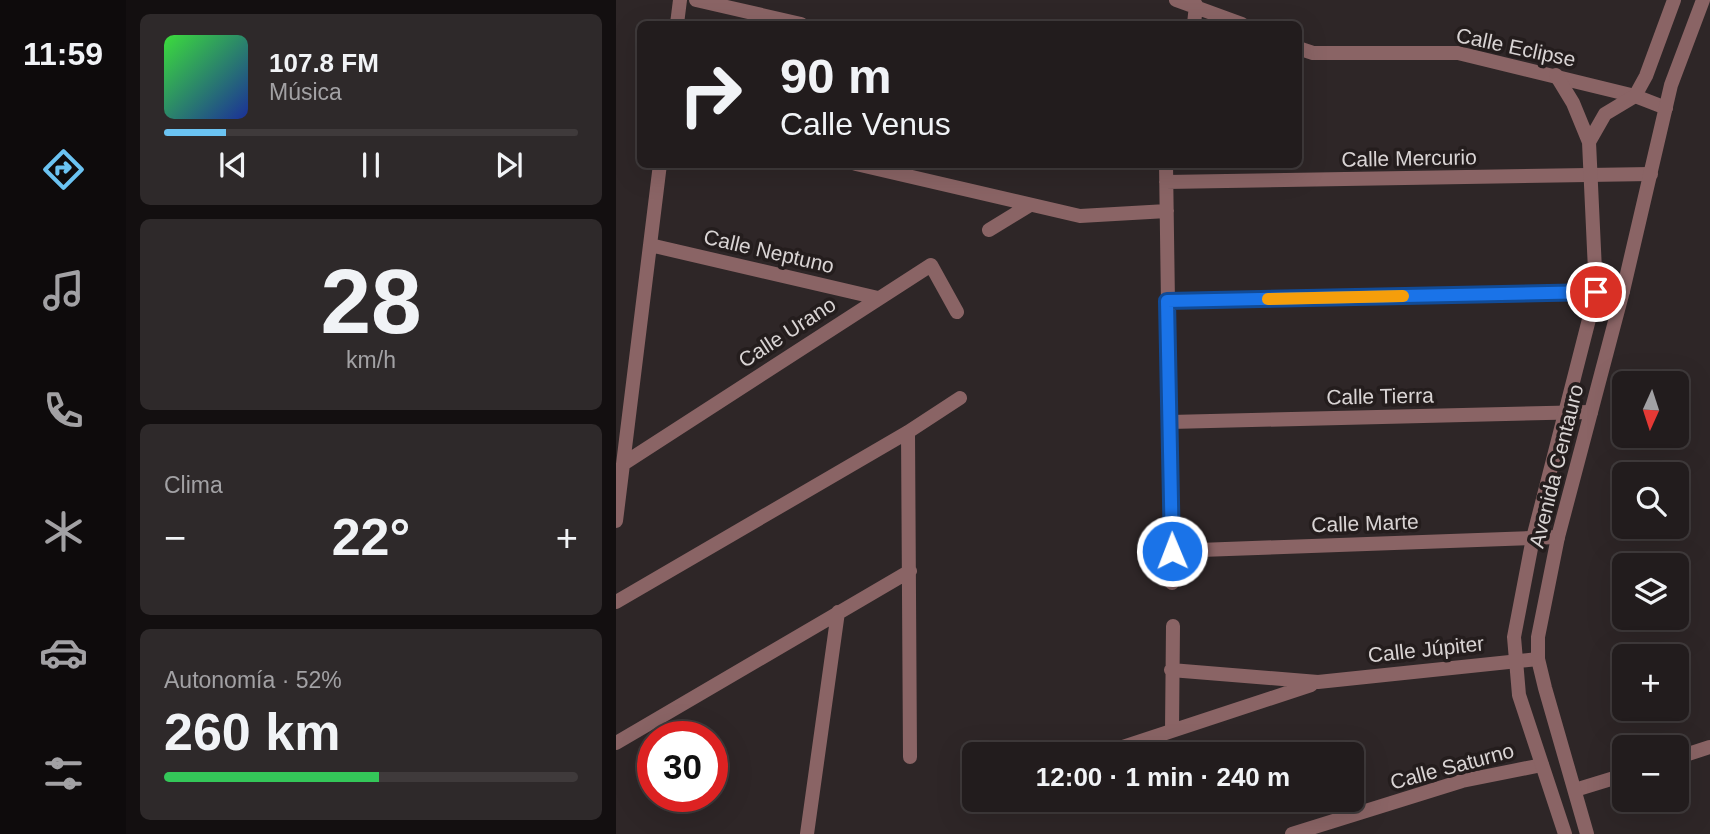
<!DOCTYPE html>
<html lang="es">
<head>
<meta charset="utf-8">
<style>
  body { margin:0; font-family:Helvetica,sans-serif; background:#2e292a; color:#f1f3f6; height:100vh; display:flex; flex-direction:column; font-size:26px; white-space:nowrap }
  * { box-sizing:border-box; margin:0 }
  p { font-size:23px; color:#a2a1a4 }
  .icon { flex:none; width:38px; height:38px; fill:none; stroke:currentColor; stroke-width:2; stroke-linecap:round; stroke-linejoin:round }
  .map { position:relative; flex:1; overflow:hidden }
  .sheet { display:flex; flex-direction:column; gap:14px; padding:14px; background:#130f10; width:490px }
  .sheet>* { flex:none }
  .top-card { position:absolute; left:21px; top:21px; width:665px; height:147px; border-radius:10px; box-shadow:0 7px 28px #0002,0 0 0 2px #3f3a3b; background:#221c1d; color:#f1f3f6; overflow:hidden }
  .needle { width:46px; rotate:183deg }
  .buttons { position:absolute; left:996px; top:371px; display:grid; gap:14px }
  .buttons a { display:grid; place-items:center; width:77px; height:77px; border-radius:10px; background:#221c1d; box-shadow:0 7px 28px #0002,0 0 0 2px #3f3a3b; font-size:35px }
  .speed { position:absolute; left:21px; top:721px; display:flex; gap:14px; font-size:35px; font-weight:700; text-align:center }
  .speed>* { display:grid; place-content:center; width:91px; height:91px; border-radius:50%; background:#221c1d; box-shadow:0 7px 28px #0002,0 0 0 2px #3f3a3b; line-height:1 }
  .speed .limit { border:10px solid #d22; background:#fff; color:#111 }
  .pin { position:absolute; display:grid; place-items:center; width:60px; height:60px; color:#fff; margin:-30px; border:4px solid #fff; border-radius:50%; box-shadow:0 2px 7px #0007 }
  .me { position:absolute; width:77px; margin:-38px; rotate:359deg; stroke-linejoin:round; filter:drop-shadow(0 0 5px #0008) }
  .turn { display:flex; align-items:center; gap:24px; height:147px; padding:0 28px; font-size:32px }
  .turn .icon { width:91px; height:91px; stroke-width:2.5 }
  .turn b { display:block; font-size:49px; line-height:60px }
  .big { font-size:52px; font-weight:600; line-height:1.1 }
  .sheet .tile { flex:1; display:flex; flex-direction:column; justify-content:center; gap:10px; min-width:0; padding:0 24px; border-radius:10px; background:#2e292a }
  .sheet .dial { align-items:center; gap:0 }
  .dial b { font-size:91px; line-height:1 }
  .song { display:flex; align-items:center; gap:21px }
  .cover { width:84px; height:84px; border-radius:10px; background:linear-gradient(135deg,hsl(120 70% 55%),hsl(230 70% 35%)) }
  .played { height:7px; border-radius:4px; background:linear-gradient(90deg,#6bc3f2 15%,#3f3a3b 15%) }
  .keys { display:flex; justify-content:space-around; direction:ltr }
  .heat { display:flex; justify-content:space-between; align-items:center; font-size:38px; direction:ltr }
  .charge { height:10px; border-radius:5px; background:linear-gradient(90deg,#34c759 52%,#3f3a3b 0) }
  .trip { position:absolute; left:346px; top:742px; width:402px; height:70px; border-radius:10px; background:#221c1d; box-shadow:0 7px 28px #0002,0 0 0 2px #3f3a3b; font-weight:600; line-height:70px; text-align:center }
  main { display:flex; flex:1; min-height:0 }
  .menu { display:flex; flex-direction:column; width:126px; justify-content:space-around; align-items:center; background:#0e0b0c; color:#a2a1a4 }
  .menu .icon { width:49px; height:49px }
  .menu .selected { color:#6bc3f2 }
  .menu b { font-size:32px; color:#f1f3f6 }
  .map>svg:first-child { display:block }
  .lines { fill:none; stroke-linecap:round; stroke-linejoin:round }
  .minor { stroke:#8a6465; stroke-width:14 }
  .tertiary { stroke:#8a6465; stroke-width:14 }
  .route-casing { stroke:#114b97; stroke-width:18 }
  .route { stroke:#1a73e8; stroke-width:12 }
  .slow { stroke:#f59e0b; stroke-width:12 }
  .labels { text-anchor:middle; dominant-baseline:central; stroke-width:7; stroke-linejoin:round; paint-order:stroke }
  .street-label { font-size:21px; fill:#d9d4d4; stroke:#241d1d }
</style>
</head>
<body>
<main>
<nav class="menu">
<b>11:59</b>
<svg class="icon selected" aria-label="directions" viewBox="0 0 24 24"><path d="M12 3l9 9-9 9-9-9zM9 14v-3h6M13 9l2 2-2 2"/></svg>
<svg class="icon" aria-label="music" viewBox="0 0 24 24"><path d="M9 18V5l10-2v13"/><circle cx="6" cy="18" r="3"/><circle cx="16" cy="16" r="3"/></svg>
<svg class="icon" aria-label="phone" viewBox="0 0 24 24"><path d="M5 4h4l2 5-3 2q2 4 5 5l2-3 5 2v4C11 20 4 13 5 4z"/></svg>
<svg class="icon" aria-label="climate" viewBox="0 0 24 24"><path d="M12 3v18M4 7l16 10M4 17L20 7"/></svg>
<svg class="icon" aria-label="car" viewBox="0 0 24 24"><path d="M5 17H2v-5l4-1 3-4h7l3 4 3 1v5h-3M9 17h6M6 11h13"/><circle cx="7" cy="17" r="2"/><circle cx="17" cy="17" r="2"/></svg>
<svg class="icon" aria-label="filters" viewBox="0 0 24 24"><path d="M4 7h16M4 17h16"/><circle cx="9" cy="7" r="2"/><circle cx="15" cy="17" r="2"/></svg>
</nav>
<section class="sheet">
<div class="tile">
<div class="song"><i class="cover"></i><div><b>107.8 FM</b><p>Música</p></div></div>
<div class="played"></div>
<div class="keys"><svg class="icon" aria-label="previous" viewBox="0 0 24 24"><path d="M18 5L8 12l10 7zM5 5v14"/></svg><svg class="icon" aria-label="pause" viewBox="0 0 24 24"><path d="M8 5v14M16 5v14"/></svg><svg class="icon" aria-label="next" viewBox="0 0 24 24"><path d="M6 5l10 7-10 7zM19 5v14"/></svg></div>
</div>
<div class="tile dial"><b>28</b><p>km/h</p></div>
<div class="tile"><p>Clima</p>
<div class="heat"><a>−</a><b class="big">22°</b><a>+</a></div>
</div>
<div class="tile"><p>Autonomía · 52%</p><b class="big">260 km</b><div class="charge"></div></div>
</section>
<div class="map">
<svg width="1094" height="834" viewBox="0 0 1094 834">
  <rect width="100%" height="100%" fill="#2e2627"/>
  <g class="lines">
    <path class="minor" d="M80 0 185 24
      M560 0 626 24
      M61 24 64 0
      M578 24 580 5
      M682 48 697 53H842L1019 96 1050 108
      M240 164 464 216 551 211
      M550 164 556 583
      M550 182 1035 174
      M373 230 414 205
      M34 245 262 298
      M551 301 1007 291
      M554 422 975 412
      M292 432 294 757
      M7 464 315 265 341 312
      M0 521 44 164
      M556 551 942 537
      M0 602 292 432 344 398
      M555 670 702 682 922 659
      M556 730 557 626
      M0 743 294 571
      M504 748 695 685
      M1060 758 1094 747
      M959 790 1008 775
      M191 834 222 612
      M676 834 846 781 926 765"/>
    <path class="tertiary" d="M940 75 957 103 973 142 980 292 917 538 898 637 903 695 949 834
      M973 142 989 114 1019 96 1030 76 1058 0
      M971 834 929 688 922 659V637L942 537 1007 291 1055 85 1087 0"/>
  </g>
  <g class="lines">
    <defs>
      <path id="route" d="M556 551 551 301 980 292"/>
    </defs>
    <use href="#route" class="route-casing"/>
    <use href="#route" class="route"/>
    <path class="slow" d="M652 299 787 296"/>
  </g>
  <g class="labels">
    <g class="street-label">
      <text transform="translate(900 47) rotate(12)">Calle Eclipse</text>
      <text transform="translate(793 158) rotate(-1)">Calle Mercurio</text>
      <text transform="translate(153 251) rotate(13)">Calle Neptuno</text>
      <text transform="translate(171 332) rotate(-33)">Calle Urano</text>
      <text transform="translate(764 396) rotate(-1)">Calle Tierra</text>
      <text transform="translate(940 466) rotate(-76)">Avenida Centauro</text>
      <text transform="translate(749 523) rotate(-2)">Calle Marte</text>
      <text transform="translate(810 649) rotate(-6)">Calle Júpiter</text>
      <text transform="translate(836 766) rotate(-15)">Calle Saturno</text>
    </g>
  </g>
</svg>
<div class="buttons">
<a><svg class="needle" viewBox="-14 -14 28 28"><path d="M0-13l5 13h-10z" fill="#e53935"/><path d="M0 13l5-13h-10z" fill="#a2a1a4"/></svg></a>
<a><svg class="icon" aria-label="search" viewBox="0 0 24 24"><circle cx="10" cy="10" r="6"/><path d="M15 15l6 6"/></svg></a>
<a><svg class="icon" aria-label="layers" viewBox="0 0 24 24"><path d="M12 4l9 5-9 5-9-5zM3 14l9 5 9-5"/></svg></a>
<a>+</a>
<a>−</a>
</div>
<div class="speed"><div class="limit">30</div></div>
<div class="pin" style="left:980px;top:292px;background:#d93025"><svg class="icon" aria-label="arrive" viewBox="0 0 24 24"><path d="M6 21V4h12l-3 4 3 4H6"/></svg></div>
<svg class="me" style="left:556px;top:551px" viewBox="-20 -20 40 40"><circle r="17" fill="#1a73e8" stroke="#fff" stroke-width="3"/><path d="M0-11L8 9 0 5-8 9z" fill="#fff"/></svg>
<div class="trip">12:00 · 1 min · 240 m</div>
<div class="top-card">
<div class="turn"><svg class="icon" aria-label="right" viewBox="0 0 24 24"><path d="M7 20v-9h11M14 6l5 5-5 5"/></svg><div><b>90 m</b>Calle Venus</div></div>
</div>
</div>
</main>
</body>
</html>
